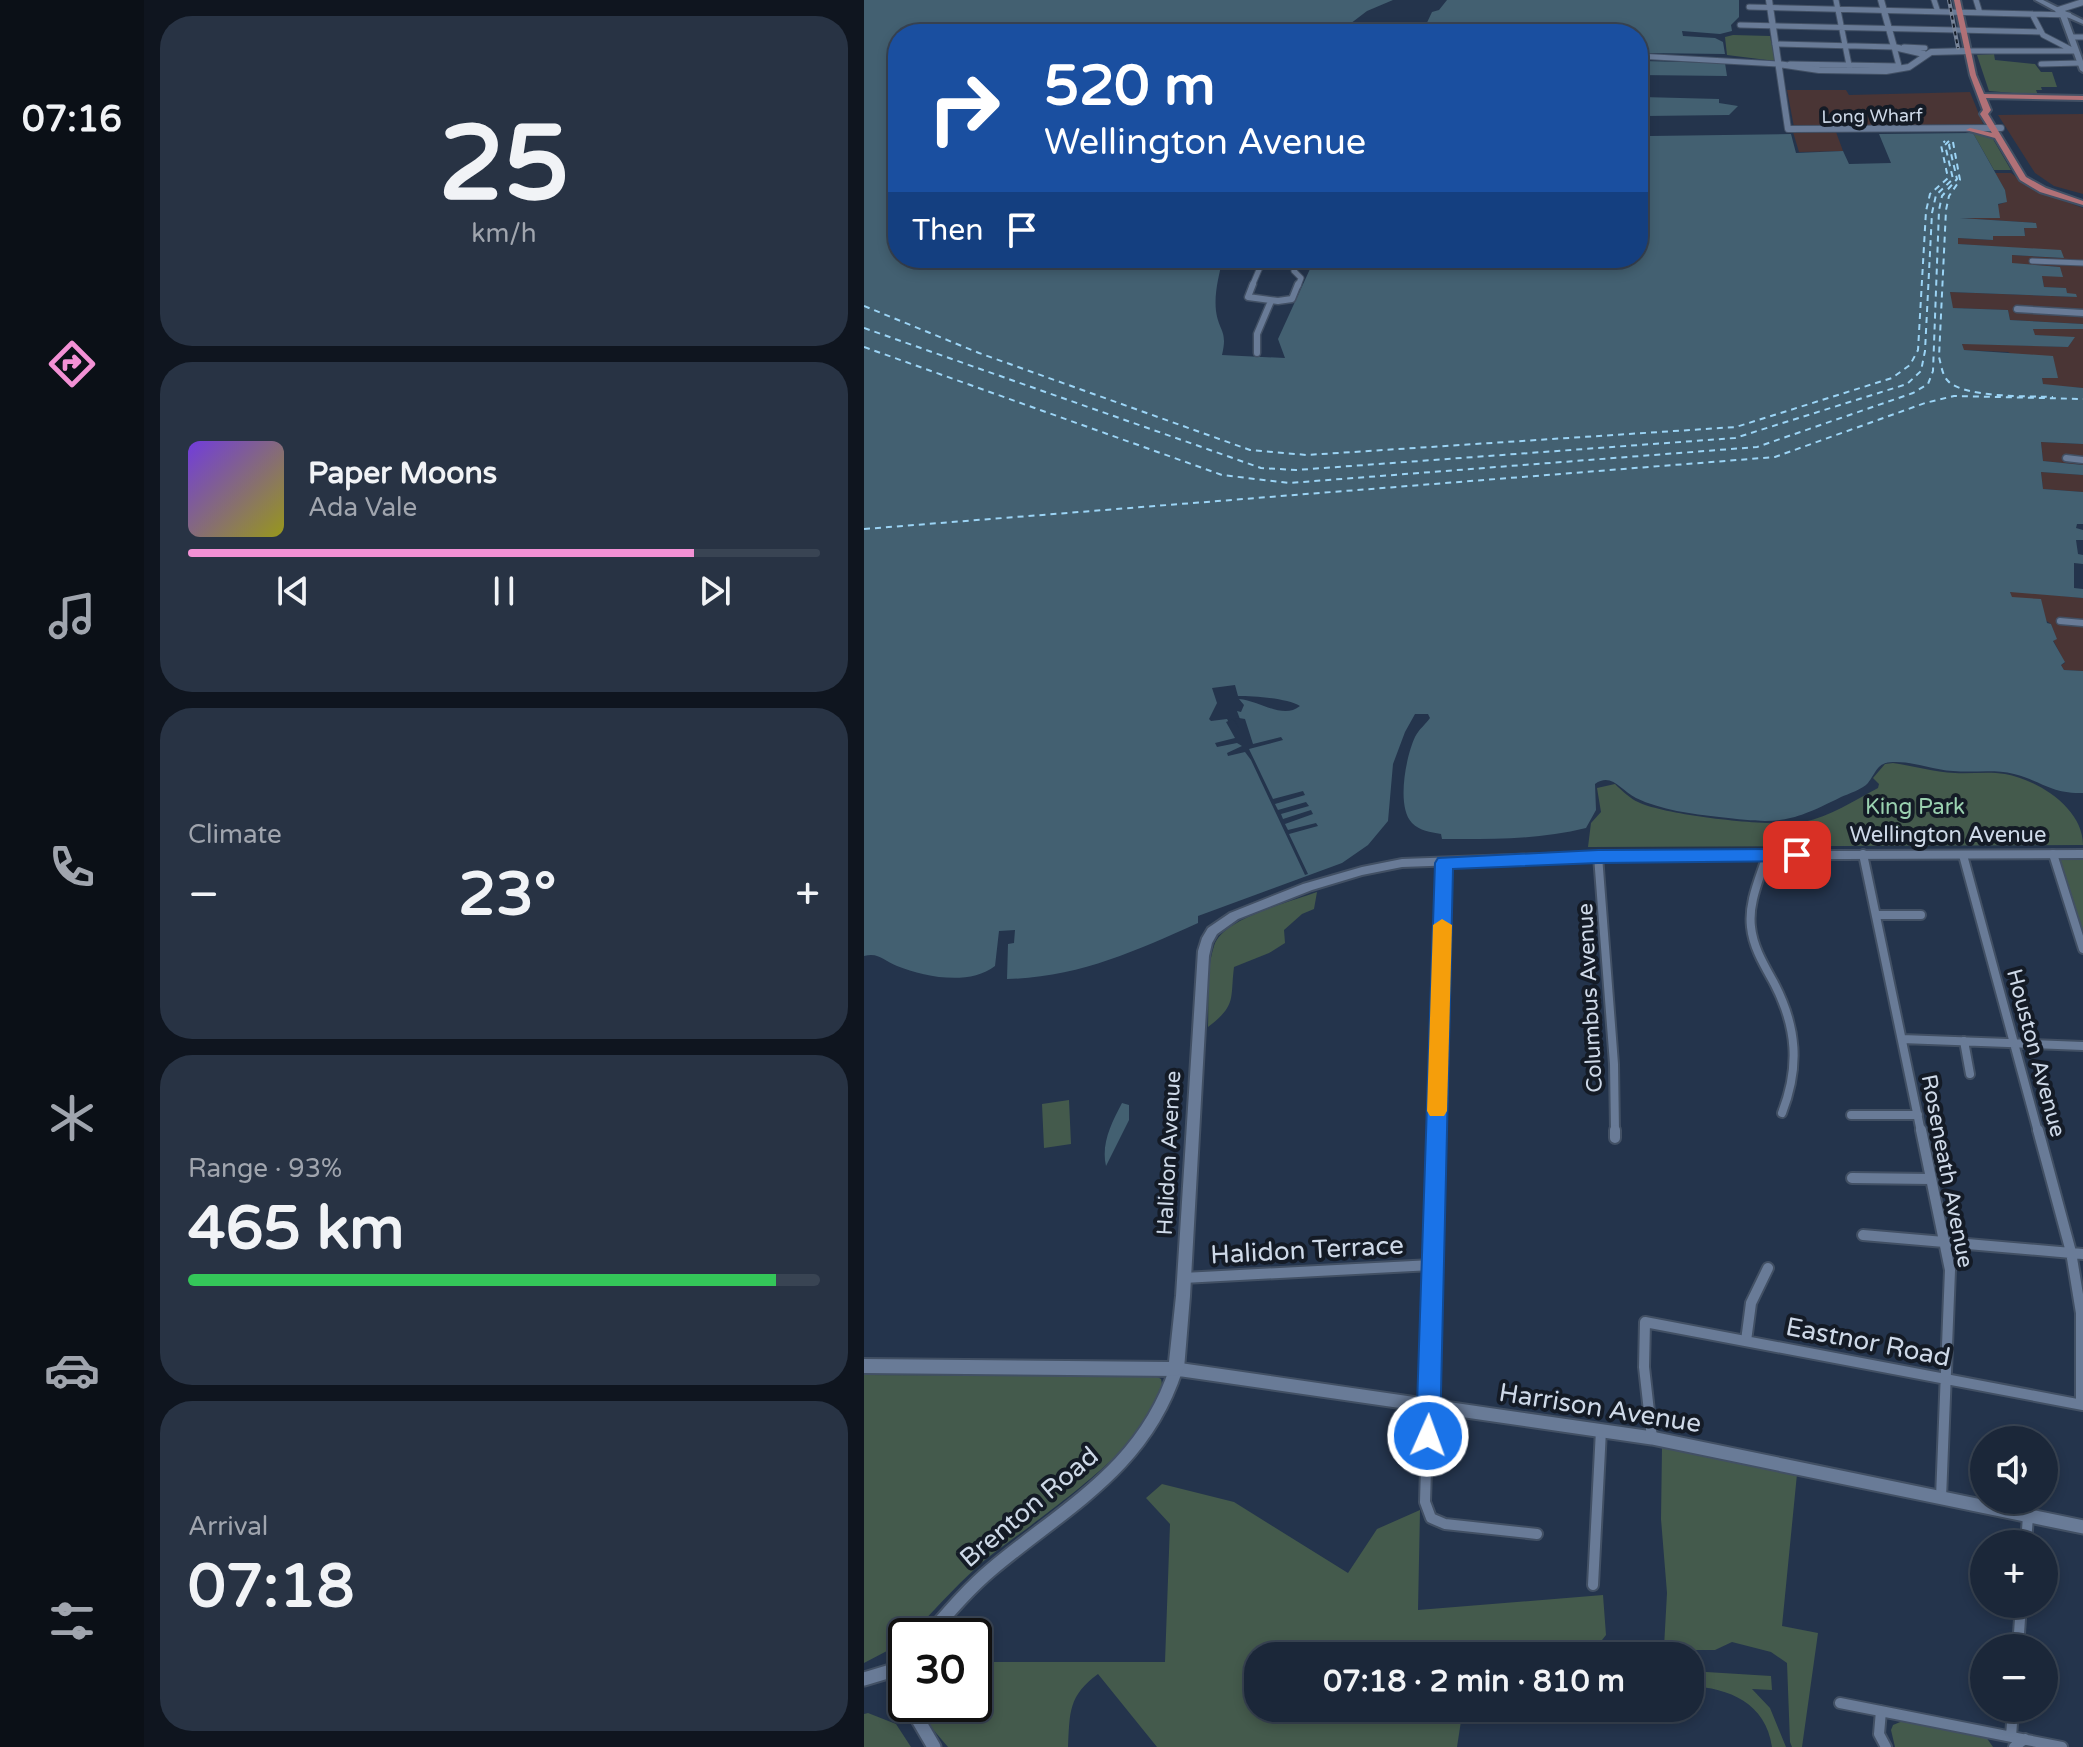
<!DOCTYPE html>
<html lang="en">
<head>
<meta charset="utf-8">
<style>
  body { margin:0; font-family:"Varela Round",sans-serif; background:#283344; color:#f1f3f6; height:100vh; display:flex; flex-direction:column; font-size:30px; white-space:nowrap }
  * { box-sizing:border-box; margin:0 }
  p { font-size:26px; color:#a0a5ae }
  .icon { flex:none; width:44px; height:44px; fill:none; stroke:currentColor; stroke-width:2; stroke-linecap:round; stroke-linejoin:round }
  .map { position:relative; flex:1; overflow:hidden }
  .sheet { display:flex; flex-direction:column; gap:16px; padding:16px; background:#0f151f; width:720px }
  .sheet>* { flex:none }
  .top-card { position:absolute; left:24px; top:24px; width:760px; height:244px; border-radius:32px; box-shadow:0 4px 12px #0003,0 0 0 2px #394453; background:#1a4fa0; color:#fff; overflow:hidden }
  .tools { position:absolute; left:1106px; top:1426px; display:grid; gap:16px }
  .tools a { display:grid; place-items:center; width:88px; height:88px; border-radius:50%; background:#1b2739; box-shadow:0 4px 12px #0003,0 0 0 2px #394453; font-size:40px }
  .speed { position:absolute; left:24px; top:1618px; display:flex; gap:16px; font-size:40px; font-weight:700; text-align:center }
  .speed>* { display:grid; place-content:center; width:104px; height:104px; border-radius:50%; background:#1b2739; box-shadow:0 4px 12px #0003,0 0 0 2px #394453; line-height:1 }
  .speed .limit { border:4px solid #111; border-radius:12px; background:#fff; color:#111 }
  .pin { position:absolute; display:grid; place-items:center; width:68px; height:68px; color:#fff; margin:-34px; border-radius:16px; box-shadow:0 4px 12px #0006 }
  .me { position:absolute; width:88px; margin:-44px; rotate:2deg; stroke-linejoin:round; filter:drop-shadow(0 0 6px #0008) }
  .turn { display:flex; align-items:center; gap:28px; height:168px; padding:0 24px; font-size:36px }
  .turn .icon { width:104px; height:104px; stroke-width:2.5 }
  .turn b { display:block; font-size:56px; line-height:68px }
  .then { display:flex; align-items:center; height:76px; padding:0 24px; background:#0003; gap:16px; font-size:30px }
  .big { font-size:60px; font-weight:700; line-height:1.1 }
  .sheet .card { flex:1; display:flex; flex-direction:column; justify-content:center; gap:12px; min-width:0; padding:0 28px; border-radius:32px; background:#283344 }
  .sheet .dial { align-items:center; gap:0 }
  .dial b { font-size:104px; line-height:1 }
  .song { display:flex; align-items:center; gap:24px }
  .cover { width:96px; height:96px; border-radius:12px; background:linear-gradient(135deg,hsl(260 70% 55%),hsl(60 70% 35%)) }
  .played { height:8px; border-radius:4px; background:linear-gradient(90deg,#f391d5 80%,#394453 80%) }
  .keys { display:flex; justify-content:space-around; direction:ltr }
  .heat { display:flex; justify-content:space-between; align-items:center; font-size:44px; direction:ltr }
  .charge { height:12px; border-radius:6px; background:linear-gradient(90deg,#34c759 93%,#394453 0) }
  .trip { position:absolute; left:380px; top:1642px; width:460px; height:80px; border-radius:32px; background:#1b2739; box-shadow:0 4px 12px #0003,0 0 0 2px #394453; font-weight:700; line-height:80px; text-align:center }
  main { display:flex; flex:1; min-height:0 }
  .menu { display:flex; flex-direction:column; width:144px; justify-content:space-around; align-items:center; background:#0b1017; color:#a0a5ae }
  .menu .icon { width:56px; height:56px }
  .menu .current { color:#f391d5 }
  .menu b { font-size:36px; color:#f1f3f6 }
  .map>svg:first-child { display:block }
  .commercial { fill:#4a3535 }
  .green { fill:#445a4c }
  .water { fill:#436071; fill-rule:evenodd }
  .pier { fill:#24344c }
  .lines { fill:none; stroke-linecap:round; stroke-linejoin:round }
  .ferry { stroke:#9cd4f5; stroke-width:2; stroke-dasharray:6 5; stroke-linecap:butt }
  .minor-far3-casing { stroke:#425064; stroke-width:7 }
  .minor-far2-casing { stroke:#425064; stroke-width:9 }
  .minor-far1-casing { stroke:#425064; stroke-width:12 }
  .minor-casing { stroke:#425064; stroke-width:14 }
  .tertiary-far1-casing { stroke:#425064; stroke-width:8 }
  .tertiary-casing { stroke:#425064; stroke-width:17 }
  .secondary-casing { stroke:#425064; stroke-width:4 }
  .primary-casing { stroke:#425064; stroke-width:4 }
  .minor-far3 { stroke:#697b97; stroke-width:5 }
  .minor-far2 { stroke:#697b97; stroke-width:6 }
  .minor-far1 { stroke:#697b97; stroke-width:8 }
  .minor { stroke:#697b97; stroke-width:10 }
  .tertiary-far1 { stroke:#697b97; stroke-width:6 }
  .tertiary { stroke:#697b97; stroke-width:13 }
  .secondary { fill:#697b97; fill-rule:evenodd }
  .primary { fill:#b17177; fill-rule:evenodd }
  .rail-casing { stroke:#778498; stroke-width:4 }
  .rail { stroke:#141b26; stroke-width:2; stroke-dasharray:4; stroke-linecap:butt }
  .route { fill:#1a73e8; stroke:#114b97; stroke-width:2 }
  .slow { fill:#f59e0b }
  .labels { text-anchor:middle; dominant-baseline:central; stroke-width:8; stroke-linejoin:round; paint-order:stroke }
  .far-street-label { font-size:18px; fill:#ced9e8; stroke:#141b26 }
  .park-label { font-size:22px; fill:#9ad1b0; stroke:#141b26 }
  .street-label { font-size:22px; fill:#ced9e8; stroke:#141b26 }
  .near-street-label { font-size:26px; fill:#ced9e8; stroke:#141b26 }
</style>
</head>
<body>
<main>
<nav class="menu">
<b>07:16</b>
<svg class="icon current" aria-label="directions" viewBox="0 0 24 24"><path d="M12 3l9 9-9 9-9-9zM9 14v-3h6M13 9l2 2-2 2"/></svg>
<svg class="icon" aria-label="music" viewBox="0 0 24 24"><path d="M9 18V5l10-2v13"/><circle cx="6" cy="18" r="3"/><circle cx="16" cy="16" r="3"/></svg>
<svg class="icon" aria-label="phone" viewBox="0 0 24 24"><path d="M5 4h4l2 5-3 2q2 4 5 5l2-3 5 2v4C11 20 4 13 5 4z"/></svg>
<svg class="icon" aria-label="climate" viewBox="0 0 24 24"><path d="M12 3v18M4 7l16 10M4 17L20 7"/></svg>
<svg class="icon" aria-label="car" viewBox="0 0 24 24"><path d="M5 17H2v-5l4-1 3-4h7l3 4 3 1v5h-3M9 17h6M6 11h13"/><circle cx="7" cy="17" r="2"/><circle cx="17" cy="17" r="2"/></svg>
<svg class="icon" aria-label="filters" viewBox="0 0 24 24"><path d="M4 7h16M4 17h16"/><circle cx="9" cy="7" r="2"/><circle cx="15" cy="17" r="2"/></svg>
</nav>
<section class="sheet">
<div class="card dial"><b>25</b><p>km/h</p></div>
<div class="card">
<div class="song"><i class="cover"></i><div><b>Paper Moons</b><p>Ada Vale</p></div></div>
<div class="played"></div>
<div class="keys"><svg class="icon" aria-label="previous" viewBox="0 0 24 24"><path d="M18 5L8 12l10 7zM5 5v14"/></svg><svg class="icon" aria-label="pause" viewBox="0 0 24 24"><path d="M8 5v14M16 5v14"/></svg><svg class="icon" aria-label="next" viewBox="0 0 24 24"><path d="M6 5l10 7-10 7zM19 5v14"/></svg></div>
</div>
<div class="card"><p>Climate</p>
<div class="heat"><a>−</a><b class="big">23°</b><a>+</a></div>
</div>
<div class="card"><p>Range · 93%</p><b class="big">465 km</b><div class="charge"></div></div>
<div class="card"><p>Arrival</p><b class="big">07:18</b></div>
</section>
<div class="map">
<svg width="1219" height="1747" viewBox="0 0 1219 1747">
  <rect width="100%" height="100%" fill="#24344c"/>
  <path class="commercial" d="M923 90H982L985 95 1106 92 1119 124 930 127Z
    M1219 114V194L1190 186 1171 173 1134 115Z
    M929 132H972L979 151 935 152Z
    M1131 173H1147L1170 190 1219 208V324L1146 320 1144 310 1088 308 1086 292 1213 297 1203 293 1201 288 1180 287 1178 276 1196 267 1148 264 1147 255 1199 258 1166 249 1094 244V238L1129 240 1128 236 1161 235 1160 227 1172 223 1096 218 1142 202 1141 190Z
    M1169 328 1219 329V388L1179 385 1178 378H1194L1144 352 1099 350 1098 343 1204 347 1210 338 1170 335Z
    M1177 442 1219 444V465L1179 461Z
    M1177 472 1219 475V492L1179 489Z
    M1146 591 1219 598V671L1200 670 1197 665 1201 663 1189 640 1192 639 1187 624 1147 597Z"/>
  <path class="green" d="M869 35 906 36 911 61 863 55 861 37Z
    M1130 54 1131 60 1171 64 1177 72H1188L1193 87H1177L1178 90H1172L1174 95 1125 91 1113 55Z
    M1109 133 1129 139 1147 170H1130Z
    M1029 763C1050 766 1070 772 1091 773 1108 774 1124 771 1141 774 1174 780 1219 808 1219 845L724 847 727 823 737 812 733 788 751 784C758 791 767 799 774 802 799 815 912 828 940 822 965 817 991 800 1014 788L1015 784 1009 778 1021 764Z
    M1196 859H1219V931Z
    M453 892 450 909 438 914 420 930 421 943 405 953 370 967C366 999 373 1005 344 1027 345 1002 342 970 350 946 358 918 427 902 453 892Z
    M205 1100 207 1144 180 1148 178 1104Z
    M0 1375 292 1376 297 1379C312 1432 150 1534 114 1566 90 1588 68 1612 46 1636H42L40 1642 0 1663Z
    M798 1447 933 1474 918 1626 954 1633 938 1747H928L926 1742 923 1663 907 1652 868 1642 851 1650H826L813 1656H795L800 1647 803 1593 797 1519Z
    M298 1484 370 1502 484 1573 513 1529 556 1510 554 1610 739 1595 742 1635 730 1650 691 1644 617 1645 608 1656H394V1708H599L593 1747H293L234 1674C204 1696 206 1712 204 1747H84L66 1726 55 1704H110V1662H301L306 1524 282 1498Z
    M826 1671 907 1676 908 1690 888 1689 906 1708 922 1747H908C902 1703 865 1688 826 1686Z
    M4 1713 32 1724 47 1747H0V1714Z
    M1041 1720 1122 1737 1129 1747H1031L1027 1730 1029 1725Z"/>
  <path class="water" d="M0 0H529L503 11 478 30 477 34H34V258H359C355 275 350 293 352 311 355 332 364 330 358 355L421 358 414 339 451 258H774V34H577L560 29 568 12 575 10 583 0H875V17L867 25 868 31 856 34 818 31 819 36 851 38 859 42 861 54 781 53 779 61 861 63 863 76 775 75 778 97 855 99V103L874 106 865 115 782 116 786 136 927 134 932 153 979 151 985 164 1027 163 1015 134 1109 133 1141 190 1143 202 1134 204 1136 218H1096L1172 223 1173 228H1160L1161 236H1129V240L1094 238V244L1197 250 1200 258 1148 255V263L1196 267 1199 277 1178 276 1180 287 1202 288 1203 293 1212 294 1213 297 1086 292 1089 308 1144 310 1146 320 1219 324V329H1169L1171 335 1211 337 1204 347 1098 344 1100 350 1189 356 1194 378H1178L1179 384 1219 388V444L1177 442 1179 461 1219 465V475L1177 472 1179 489 1219 492V524H1213L1212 528 1219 530V540H1212L1214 554 1219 555V564L1210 563V588L1219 589V598L1146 592 1148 597 1177 599 1183 623 1187 624 1193 639 1189 641 1201 662 1197 665 1200 670 1219 671V793C1186 794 1178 781 1150 774 1130 769 1110 773 1089 771 1069 770 1049 761 1029 762 1013 762 1012 773 1004 783 999 789 984 794 977 797 924 824 913 824 855 817 828 814 797 810 772 798 757 791 748 772 731 784L732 810 722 828C674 840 627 839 578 839L577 834C566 832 556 831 548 823 532 807 542 756 551 737 555 729 561 725 566 718L564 714H551L541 732 529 764 524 821 504 845 478 863 334 916V923C269 952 215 977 143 979L144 944 150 943 151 930 135 931 131 966C105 986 61 977 33 966 20 961 15 952 0 956ZM371 685 374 696C390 696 423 698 436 706 419 720 397 701 375 699L380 705 377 712 373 711 380 730 371 733 363 719 347 721 345 719 353 703 348 688Z
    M258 1103 265 1105V1120L242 1166C237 1144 247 1124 258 1103Z"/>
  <path class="pier" d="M375 718 381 719 389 744 417 737 419 740 385 749 409 799 439 791 441 795 411 804 414 810 442 802 445 806 417 814 419 819 447 810 449 814 421 824 424 830 452 823 454 826 425 834 444 874 441 875 387 760 381 752 364 756 363 753 378 746 373 743 353 747 351 743 371 738 362 722 369 719 375 728 371 719Z"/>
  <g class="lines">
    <path class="ferry" d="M1089 142 1096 180 1085 196 1082 210 1075 357C1077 364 1078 375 1084 381 1100 398 1165 396 1189 397
      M0 306 115 353 386 450 443 455 872 427 1028 378 1046 365 1054 350 1062 211 1066 194 1084 178 1077 145 1081 141
      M0 328 397 468 432 470 871 438 1043 384 1057 371 1061 351 1068 213 1072 195 1089 179 1081 145 1085 141
      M0 347 358 475 425 483 893 447 1049 393 1064 384 1069 371 1075 210 1078 196 1093 179 1085 145 1090 141
      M0 529 911 457 1061 403 1090 396 1219 399"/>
    <defs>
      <path id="minor-far3" d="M972 0 986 70
        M1070 0 1074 12
        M1112 0 1116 13
        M885 7 1205 15
        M1168 14 1179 35 1208 50
        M876 25 1177 32
        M1207 37H1219
        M911 44 1030 47 1035 66 926 64
        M1040 47 1061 48
        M1104 51H1212
        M774 56 914 64
        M1177 64 1216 63
        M1168 261 1219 263
        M388 286 400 258
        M434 286 437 278 430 271 435 258"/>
      <path id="minor-far2" d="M389 284 384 297 414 301 428 299 434 284
        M1153 309 1219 313
        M393 353V334L407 301
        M1202 458 1219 460
        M1196 621 1219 623"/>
      <path id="minor-far1" d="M999 854 1057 1132
        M1189 854 1219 949
        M903 855C896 878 884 902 887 927 889 947 900 965 910 983 933 1027 936 1067 918 1113
        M1099 855 1174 1132
        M734 856 750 1064 751 1132
        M1012 915H1057
        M1038 1039 1219 1046
        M1100 1041 1106 1074
        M987 1115H1054
        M572 1132 580 863"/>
      <path id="minor" d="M572 1130 561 1502 567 1518 581 1524 673 1534
        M751 1130V1138
        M1057 1130 1086 1270 1077 1498
        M1174 1130 1207 1252 1217 1313V1404
        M988 1178 1067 1179
        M999 1235 1219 1254
        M319 1278 568 1265
        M882 1341 887 1303 904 1268
        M788 1438 780 1367 781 1322 1219 1405
        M1162 1544 1164 1516
        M729 1585 737 1430
        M1154 1648 1157 1604
        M976 1703 1198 1747
        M1017 1711 1015 1734 1022 1747
        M1147 1737 1149 1708
        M1150 1747 1161 1739"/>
      <path id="tertiary-far1" d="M905 0 924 129 1137 128
        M1017 0 1030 47 1060 54
        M1194 10 1219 2
        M914 64 955 70 1022 71 1045 67 1067 52 1104 51"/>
      <path id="tertiary" d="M64 1636C84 1613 104 1589 128 1569 203 1506 280 1468 312 1369L788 1438 1219 1527
        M30 1670 42 1697
        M0 1679 30 1670 42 1660
        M45 1704 70 1747"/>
      <path id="secondary" d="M1171 0H1179L1219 20V24L1203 17 1219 61V72L1216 70 1195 13Z
        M1219 850V858L734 860 538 867 498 875 448 890 374 919 353 934 348 943 345 956 326 1296 320 1369 317 1374 312 1376 0 1373V1359L305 1362 312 1296 334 951 338 938 344 928 366 913 439 884 498 867 538 859 734 852Z"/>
      <path id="primary" d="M1090 0H1096L1112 75 1120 94 1219 96V100L1122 98 1127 110 1124 114 1162 177 1182 188 1219 201V205L1176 192 1156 180 1131 138 1102 130 1106 128 1128 133 1116 114 1119 110 1106 75Z"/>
    </defs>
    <use href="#minor-far3" class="minor-far3-casing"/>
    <use href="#minor-far2" class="minor-far2-casing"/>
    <use href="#minor-far1" class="minor-far1-casing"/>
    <use href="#minor" class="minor-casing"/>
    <use href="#tertiary-far1" class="tertiary-far1-casing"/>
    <use href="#tertiary" class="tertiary-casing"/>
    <use href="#secondary" class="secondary-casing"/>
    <use href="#primary" class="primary-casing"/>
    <use href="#minor-far3" class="minor-far3"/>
    <use href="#minor-far2" class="minor-far2"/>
    <use href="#minor-far1" class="minor-far1"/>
    <use href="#minor" class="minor"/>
    <use href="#tertiary-far1" class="tertiary-far1"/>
    <use href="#tertiary" class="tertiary"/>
    <use href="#secondary" class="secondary"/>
    <use href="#primary" class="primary"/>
    <defs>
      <path id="rail" d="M1085 0 1094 48"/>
    </defs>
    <use href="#rail" class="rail-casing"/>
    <use href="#rail" class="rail"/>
  </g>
  <path class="route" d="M933 849 942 855 933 861 734 863 589 869 576 1436 572 1444 564 1447 556 1444 552 1436 571 863 574 858 734 850Z"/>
  <path class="slow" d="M578 919 588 925 583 1111 580 1116H566L563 1111 569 925Z"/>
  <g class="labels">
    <g class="far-street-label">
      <text transform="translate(1008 116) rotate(-1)">Long Wharf</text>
    </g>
    <g class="park-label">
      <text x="1051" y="807">King Park</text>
    </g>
    <g class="street-label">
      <text x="1084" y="835">Wellington Avenue</text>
      <text transform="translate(726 998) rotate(-93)">Columbus Avenue</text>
      <text transform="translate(1172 1053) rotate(75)">Houston Avenue</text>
      <text transform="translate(305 1153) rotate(-87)">Halidon Avenue</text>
      <text transform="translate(1083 1171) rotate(79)">Roseneath Avenue</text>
    </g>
    <g class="near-street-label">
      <text transform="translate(443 1250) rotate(-3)">Halidon Terrace</text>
      <text transform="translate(1004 1342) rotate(11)">Eastnor Road</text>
      <text transform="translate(736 1408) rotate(9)">Harrison Avenue</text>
      <text transform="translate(165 1507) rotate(-40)">Brenton Road</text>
    </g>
  </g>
</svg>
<div class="tools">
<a><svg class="icon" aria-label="sound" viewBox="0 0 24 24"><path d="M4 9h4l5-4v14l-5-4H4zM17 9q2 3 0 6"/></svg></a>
<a>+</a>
<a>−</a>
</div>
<div class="speed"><div class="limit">30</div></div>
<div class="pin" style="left:933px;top:855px;background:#d93025"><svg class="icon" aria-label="arrive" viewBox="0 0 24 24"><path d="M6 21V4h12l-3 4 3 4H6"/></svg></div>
<svg class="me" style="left:564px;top:1436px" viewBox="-20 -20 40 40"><circle r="17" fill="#1a73e8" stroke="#fff" stroke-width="3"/><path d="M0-11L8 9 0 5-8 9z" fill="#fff"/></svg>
<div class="trip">07:18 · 2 min · 810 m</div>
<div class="top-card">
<div class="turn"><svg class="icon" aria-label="right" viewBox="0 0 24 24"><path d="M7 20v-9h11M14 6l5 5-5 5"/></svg><div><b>520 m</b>Wellington Avenue</div></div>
<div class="then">Then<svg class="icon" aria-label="arrive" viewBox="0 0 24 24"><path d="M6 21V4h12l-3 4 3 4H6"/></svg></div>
</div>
</div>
</main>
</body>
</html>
